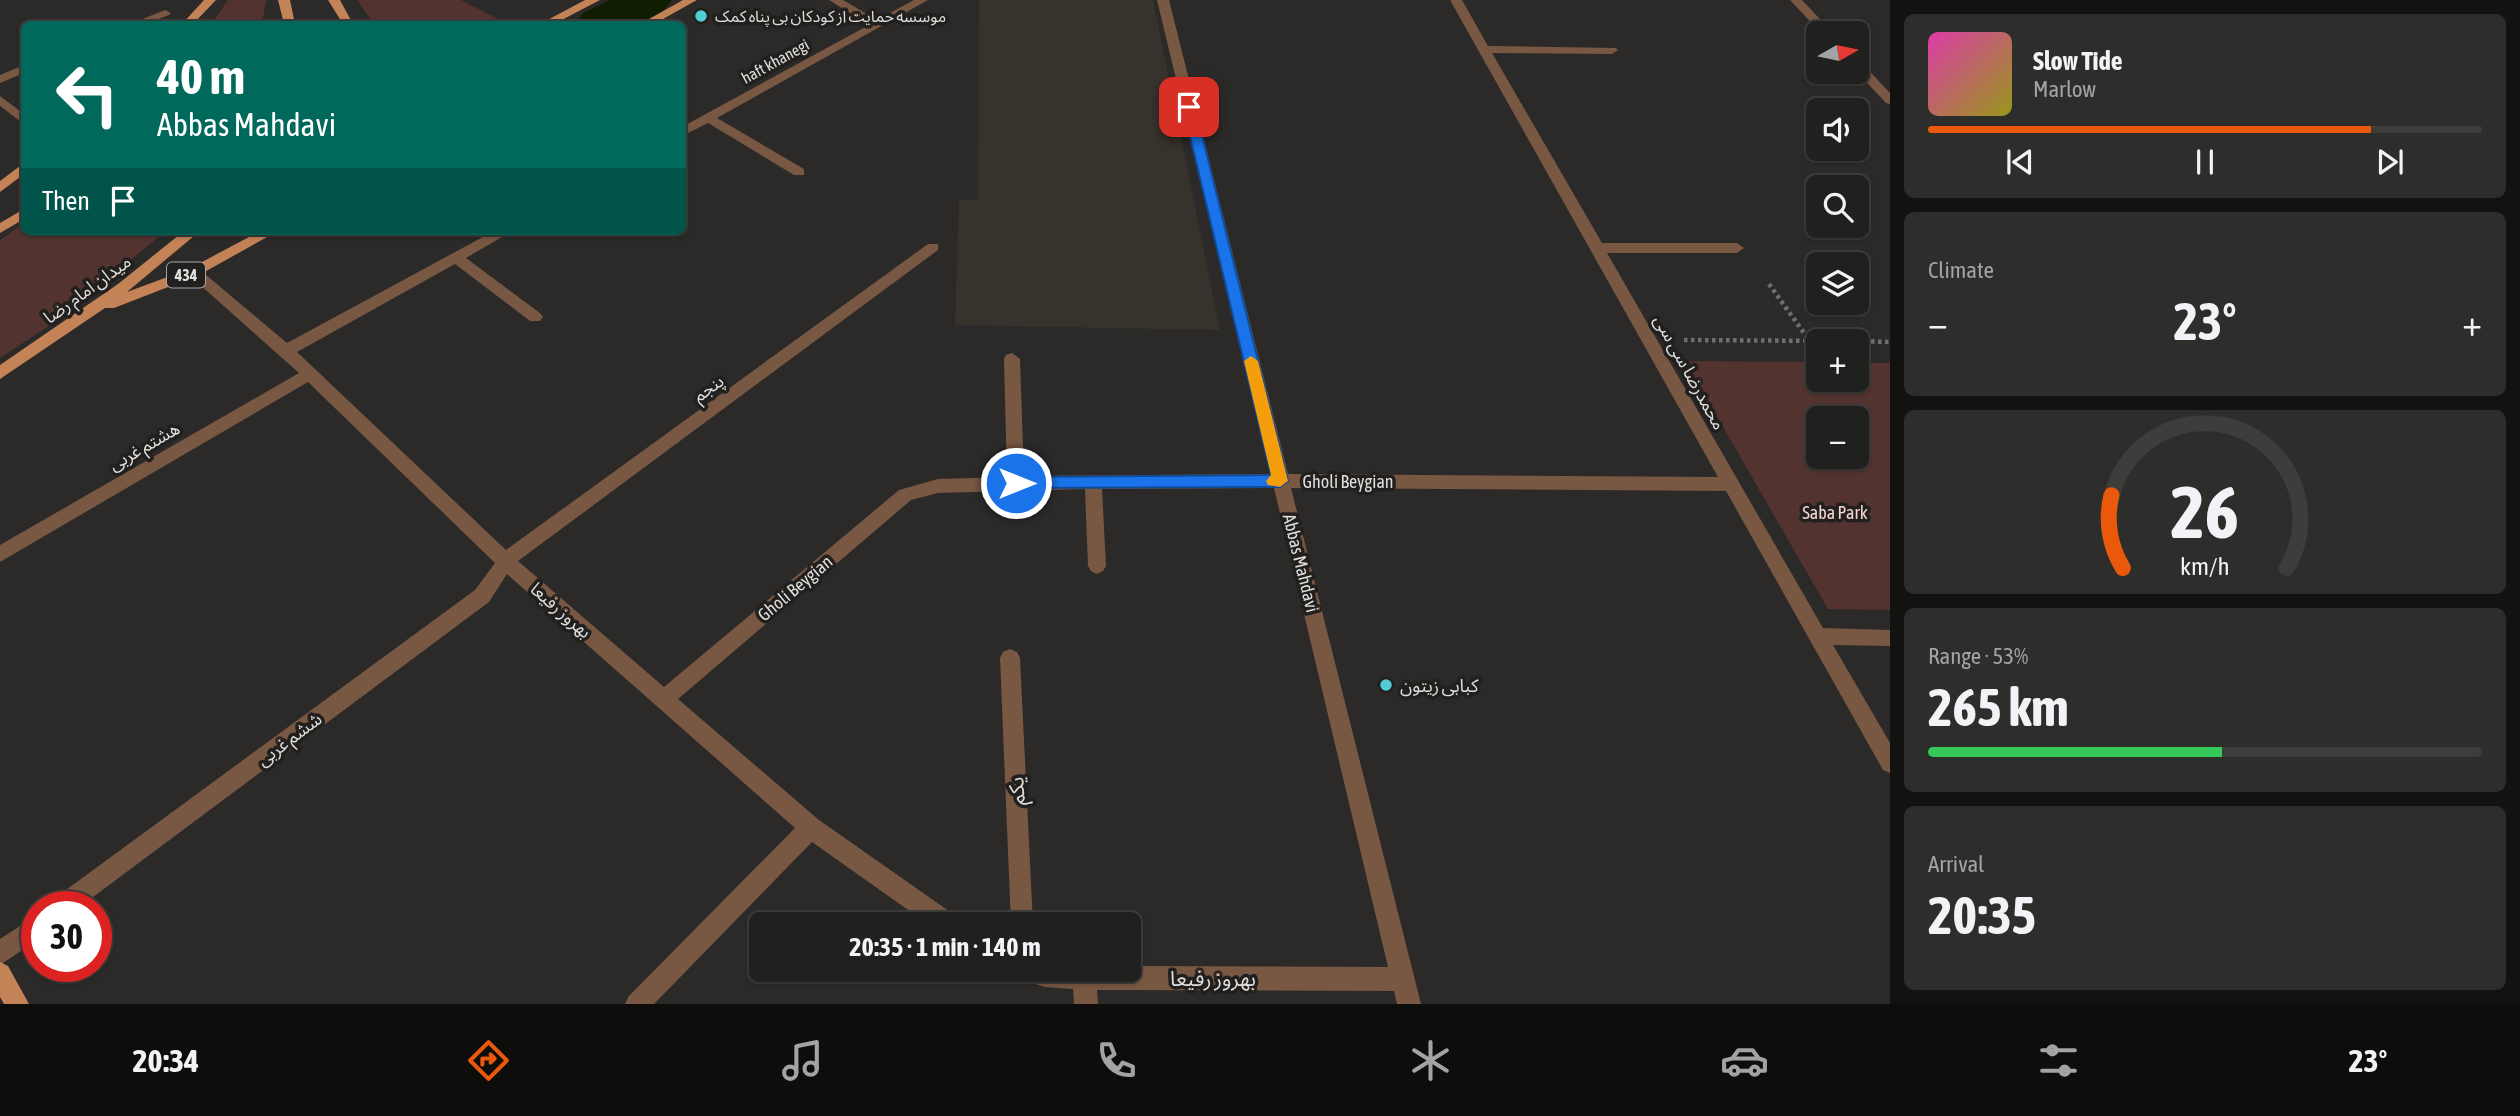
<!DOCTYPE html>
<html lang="en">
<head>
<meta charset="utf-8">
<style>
  body { margin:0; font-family:"Asap Condensed","Noto Sans Arabic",sans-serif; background:#2d2d2b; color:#f1f3f6; height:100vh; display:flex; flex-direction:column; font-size:26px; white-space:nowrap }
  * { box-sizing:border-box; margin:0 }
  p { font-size:23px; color:#a2a3a4 }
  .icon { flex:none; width:38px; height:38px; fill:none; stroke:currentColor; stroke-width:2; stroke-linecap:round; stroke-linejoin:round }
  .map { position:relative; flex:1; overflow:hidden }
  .side { display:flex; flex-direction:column; gap:14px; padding:14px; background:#121210; width:630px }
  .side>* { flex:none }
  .top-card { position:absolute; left:21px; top:21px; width:665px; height:214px; border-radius:10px; box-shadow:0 2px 5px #0004,0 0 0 2px #3d3e3c; background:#00695c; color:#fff; overflow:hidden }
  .needle { width:46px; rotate:81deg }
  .fabs { position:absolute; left:1806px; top:21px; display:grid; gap:14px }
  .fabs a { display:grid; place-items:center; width:63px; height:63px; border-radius:10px; background:#20201e; box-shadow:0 2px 5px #0004,0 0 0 2px #3d3e3c; font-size:35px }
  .speed { position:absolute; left:21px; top:891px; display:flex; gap:14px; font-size:35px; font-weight:700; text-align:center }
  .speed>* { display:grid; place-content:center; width:91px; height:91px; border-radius:50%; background:#20201e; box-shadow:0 2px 5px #0004,0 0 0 2px #3d3e3c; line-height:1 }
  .speed .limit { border:10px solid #d22; background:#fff; color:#111 }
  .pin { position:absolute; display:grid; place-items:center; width:60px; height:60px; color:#fff; margin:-30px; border-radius:14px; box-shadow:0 4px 10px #0006 }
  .me { position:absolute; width:77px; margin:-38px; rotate:90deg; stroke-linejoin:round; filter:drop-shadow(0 0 5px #0008) }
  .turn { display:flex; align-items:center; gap:24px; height:147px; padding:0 21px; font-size:32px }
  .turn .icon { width:91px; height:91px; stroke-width:2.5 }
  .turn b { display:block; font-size:49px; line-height:60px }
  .then { display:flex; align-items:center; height:66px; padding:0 21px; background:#0003; gap:14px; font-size:26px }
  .big { font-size:52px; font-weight:700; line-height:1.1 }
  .side .tile { flex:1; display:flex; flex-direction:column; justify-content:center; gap:10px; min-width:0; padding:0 24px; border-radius:10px; background:#2d2d2b }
  .side .dial { align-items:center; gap:0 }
  .dial svg { height:182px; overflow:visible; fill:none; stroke:#3d3e3c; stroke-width:7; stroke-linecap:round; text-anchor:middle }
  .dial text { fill:#f1f3f6; stroke:none }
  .song { display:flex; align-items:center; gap:21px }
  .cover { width:84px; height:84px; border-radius:10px; background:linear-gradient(135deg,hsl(320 70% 55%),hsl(60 70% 35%)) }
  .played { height:7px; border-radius:4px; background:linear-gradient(90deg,#ea580c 80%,#3d3e3c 80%) }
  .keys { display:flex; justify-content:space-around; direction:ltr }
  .heat { display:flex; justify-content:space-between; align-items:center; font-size:38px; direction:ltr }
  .charge { height:10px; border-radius:5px; background:linear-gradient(90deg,#34c759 53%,#3d3e3c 0) }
  .trip { position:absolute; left:749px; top:912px; width:392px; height:70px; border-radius:10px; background:#20201e; box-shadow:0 2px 5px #0004,0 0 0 2px #3d3e3c; font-weight:700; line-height:70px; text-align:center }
  .tabs { display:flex; height:112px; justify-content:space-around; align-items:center; background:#0d0d0c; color:#a2a3a4 }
  .tabs .icon { width:49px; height:49px }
  .tabs .selected { color:#ea580c }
  .tabs b { font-size:32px; color:#f1f3f6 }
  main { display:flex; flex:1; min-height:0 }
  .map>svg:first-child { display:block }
  .built { fill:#37322c }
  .green { fill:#52332f; fill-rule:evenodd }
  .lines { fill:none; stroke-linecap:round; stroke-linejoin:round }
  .river { fill:#101d00; fill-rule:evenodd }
  .path { stroke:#706f6d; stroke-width:4.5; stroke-dasharray:3.5 3.5; stroke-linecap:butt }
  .minor { fill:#785743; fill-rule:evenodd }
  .major { fill:#c48257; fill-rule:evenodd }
  .route { fill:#1a73e8; stroke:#114b97; stroke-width:2 }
  .slow { fill:#f59e0b }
  .poi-dot { fill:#52ccd6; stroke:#22201e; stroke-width:2.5 }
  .labels { text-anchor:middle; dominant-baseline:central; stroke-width:7; stroke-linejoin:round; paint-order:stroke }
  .far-poi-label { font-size:16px; fill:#dfdedc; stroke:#22201e; text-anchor:start }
  .far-street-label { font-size:16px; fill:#dfdedc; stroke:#22201e }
  .shield { fill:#22201e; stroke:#a6a5a3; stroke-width:2 }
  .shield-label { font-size:16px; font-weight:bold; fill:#dfdedc }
  .street-label { font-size:18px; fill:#dfdedc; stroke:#22201e }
  .park-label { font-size:18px; fill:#f5d6d1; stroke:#22201e }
  .poi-label { font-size:18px; fill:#dfdedc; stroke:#22201e; text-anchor:start }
  .near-street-label { font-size:21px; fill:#dfdedc; stroke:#22201e }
</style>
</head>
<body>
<main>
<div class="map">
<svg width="1890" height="1004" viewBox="0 0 1890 1004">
  <rect width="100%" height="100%" fill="#2b2a28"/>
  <path class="built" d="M979 0H1153L1220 330 955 325 959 200H978Z"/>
  <path class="green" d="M228 0H266L262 24H211Z
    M357 0H461L508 24H374Z
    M24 223V231H166L55 322 0 358V240Z
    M1685 361 1818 362V380H1857V363H1890V610L1828 609ZM1857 418V457H1818V418Z"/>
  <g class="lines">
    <path class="river" d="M610 0H672C651 32 610 24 576 24L583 13Z"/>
    <path class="path" d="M1769 284 1809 340
      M1684 340 1834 341
      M1857 341 1890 342"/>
    <path class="minor" d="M829 0H843L877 20 914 0H928L717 118 804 169V175H794L708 123 682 136V127L869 25Z
      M1157 0H1169L1288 474 1718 477 1450 0H1462L1488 46 1616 48 1618 50 1612 54 1492 53 1602 243H1737L1744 248 1737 253H1607L1823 628 1890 630V646L1833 645 1890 743V773L1883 770 1726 491 1291 488 1421 1004H1397L1394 991 1097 990 1098 1004H1074L1073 989 1045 987 1015 978 1011 970H1129V966L1388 967 1274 488 1102 489 1106 566 1103 571 1097 574 1091 571 1088 566 1085 489 938 493 911 500 678 699 819 820 956 916 959 924H928L812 842 654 1004H625L629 996 795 828 507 574 489 602 81 906H52L55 898 475 590 495 563 308 382 0 562V545L299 373 189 275 187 272 189 269H199L287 343 494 231H512L466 258 540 313 543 317 540 321H530L455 264 297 352 506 550 928 244H938V250L518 561 664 687 899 490 938 479 1007 477 1004 359 1006 355 1012 353 1020 359 1024 476 1271 474Z
      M1790 0H1802L1833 33H1821Z
      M165 10 171 13 169 15 145 24H130Z
      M1857 61 1861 62 1890 93V104L1886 103 1857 72Z
      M24 65V73L0 83V75Z
      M0 96 24 114V124L0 106Z
      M1010 649 1017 652 1020 658 1033 924H1011L1000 658 1003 652Z
      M37 915V940L0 965V939Z"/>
    <path class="major" d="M204 0H216L193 24H182Z
      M278 0H290L295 24H284Z
      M328 0H340L353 24H343Z
      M585 0H600L554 24H540Z
      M683 0H697L654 24H640Z
      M24 163V174L0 192V181Z
      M24 209V219L0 233V223Z
      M184 231H200L127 292 189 269 260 231H278L199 275 114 308H105L0 379V365L118 284Z
      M0 962 8 966 29 1004H4L0 997Z"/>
  </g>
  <path class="route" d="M1189 103 1195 107 1288 481 1280 487 1011 488 1009 483 1016 477 1271 475 1183 107Z"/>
  <path class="slow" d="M1251 356 1258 361 1288 481 1280 487 1268 485 1266 481 1271 475 1244 361Z"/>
  <g class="poi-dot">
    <circle cx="701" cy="16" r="7"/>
    <circle cx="1386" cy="685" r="7"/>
  </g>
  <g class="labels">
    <g class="far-poi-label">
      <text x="715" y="16">موسسه حمایت از کودکان بی پناه کمک</text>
    </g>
    <g class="far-street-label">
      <text transform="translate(775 61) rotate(-29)">haft khanegi</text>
    </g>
    <rect class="shield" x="167" y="262.5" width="38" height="25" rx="5"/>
    <g class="shield-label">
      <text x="186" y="275">434</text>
    </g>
    <g class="street-label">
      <text transform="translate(87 289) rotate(-36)">میدان امام رضا</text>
      <text transform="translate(1690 372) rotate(61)">محمدرضا سی سی</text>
      <text transform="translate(708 388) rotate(-36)">پنجم</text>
      <text transform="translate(144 446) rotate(-30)">هشتم غربی</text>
      <text x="1348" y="481">Gholi Beygian</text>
      <text transform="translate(1301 563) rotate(76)">Abbas Mahdavi</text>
      <text transform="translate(795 588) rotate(-40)">Gholi Beygian</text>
      <text transform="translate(561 610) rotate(41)">بهروز رفیعا</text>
      <text transform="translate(289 739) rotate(-37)">ششم غربی</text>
    </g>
    <g class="park-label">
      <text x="1835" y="512">Saba Park</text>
    </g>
    <g class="poi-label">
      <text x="1400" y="685">کبابی زیتون</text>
    </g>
    <g class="near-street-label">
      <text transform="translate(1016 791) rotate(-93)">یکم</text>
      <text x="1213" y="978">بهروز رفیعا</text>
    </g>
  </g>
</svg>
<div class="fabs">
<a><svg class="needle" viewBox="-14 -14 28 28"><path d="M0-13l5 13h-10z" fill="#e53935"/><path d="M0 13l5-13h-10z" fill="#a2a3a4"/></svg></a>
<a><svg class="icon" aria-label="sound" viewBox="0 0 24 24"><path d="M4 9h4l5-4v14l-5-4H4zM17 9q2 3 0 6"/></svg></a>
<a><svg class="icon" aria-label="search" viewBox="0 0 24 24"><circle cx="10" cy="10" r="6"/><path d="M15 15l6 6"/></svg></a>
<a><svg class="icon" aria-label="layers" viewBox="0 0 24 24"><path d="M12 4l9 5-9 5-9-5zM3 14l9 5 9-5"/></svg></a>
<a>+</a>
<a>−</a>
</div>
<div class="speed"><div class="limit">30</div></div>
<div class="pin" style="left:1189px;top:107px;background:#d93025"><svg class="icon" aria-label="arrive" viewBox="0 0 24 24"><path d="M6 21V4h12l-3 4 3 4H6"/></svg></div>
<svg class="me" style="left:1016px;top:483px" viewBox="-20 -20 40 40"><circle r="17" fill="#1a73e8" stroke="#fff" stroke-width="3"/><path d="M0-11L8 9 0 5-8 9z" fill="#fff"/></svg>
<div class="trip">20:35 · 1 min · 140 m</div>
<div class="top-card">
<div class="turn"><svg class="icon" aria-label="left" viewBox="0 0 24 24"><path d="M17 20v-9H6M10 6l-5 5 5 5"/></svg><div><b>40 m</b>Abbas Mahdavi</div></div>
<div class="then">Then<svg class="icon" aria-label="arrive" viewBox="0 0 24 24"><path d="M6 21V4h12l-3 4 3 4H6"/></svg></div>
</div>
</div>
<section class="side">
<div class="tile">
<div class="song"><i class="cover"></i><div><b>Slow Tide</b><p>Marlow</p></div></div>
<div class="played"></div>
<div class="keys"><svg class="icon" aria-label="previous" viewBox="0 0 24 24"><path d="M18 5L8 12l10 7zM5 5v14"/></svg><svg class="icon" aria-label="pause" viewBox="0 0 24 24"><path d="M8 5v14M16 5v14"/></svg><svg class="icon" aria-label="next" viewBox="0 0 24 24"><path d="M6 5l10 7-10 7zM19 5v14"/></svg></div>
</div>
<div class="tile"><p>Climate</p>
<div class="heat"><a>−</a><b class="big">23°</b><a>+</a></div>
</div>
<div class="tile dial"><svg viewBox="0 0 100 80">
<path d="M14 69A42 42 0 1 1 86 69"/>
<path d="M14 69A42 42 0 0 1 9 37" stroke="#ea580c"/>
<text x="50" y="56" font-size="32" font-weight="700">26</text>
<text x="50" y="72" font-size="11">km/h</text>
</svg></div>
<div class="tile"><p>Range · 53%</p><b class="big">265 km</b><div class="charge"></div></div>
<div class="tile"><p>Arrival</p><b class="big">20:35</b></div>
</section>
</main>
<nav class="tabs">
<b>20:34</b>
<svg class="icon selected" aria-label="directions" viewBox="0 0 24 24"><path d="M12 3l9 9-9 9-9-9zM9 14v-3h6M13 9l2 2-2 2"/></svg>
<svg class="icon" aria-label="music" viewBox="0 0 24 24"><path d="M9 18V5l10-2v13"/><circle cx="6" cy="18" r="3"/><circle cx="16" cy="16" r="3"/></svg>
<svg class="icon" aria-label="phone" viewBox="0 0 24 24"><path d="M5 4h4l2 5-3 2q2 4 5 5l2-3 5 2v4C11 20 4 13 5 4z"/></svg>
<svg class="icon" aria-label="climate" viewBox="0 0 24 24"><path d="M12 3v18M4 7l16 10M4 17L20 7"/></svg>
<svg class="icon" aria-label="car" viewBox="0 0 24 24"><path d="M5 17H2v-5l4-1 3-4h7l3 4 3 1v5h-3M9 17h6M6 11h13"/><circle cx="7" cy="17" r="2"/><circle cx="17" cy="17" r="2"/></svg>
<svg class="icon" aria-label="filters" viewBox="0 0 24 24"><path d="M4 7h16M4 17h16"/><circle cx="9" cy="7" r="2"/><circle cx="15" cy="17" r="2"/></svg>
<b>23°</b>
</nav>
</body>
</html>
